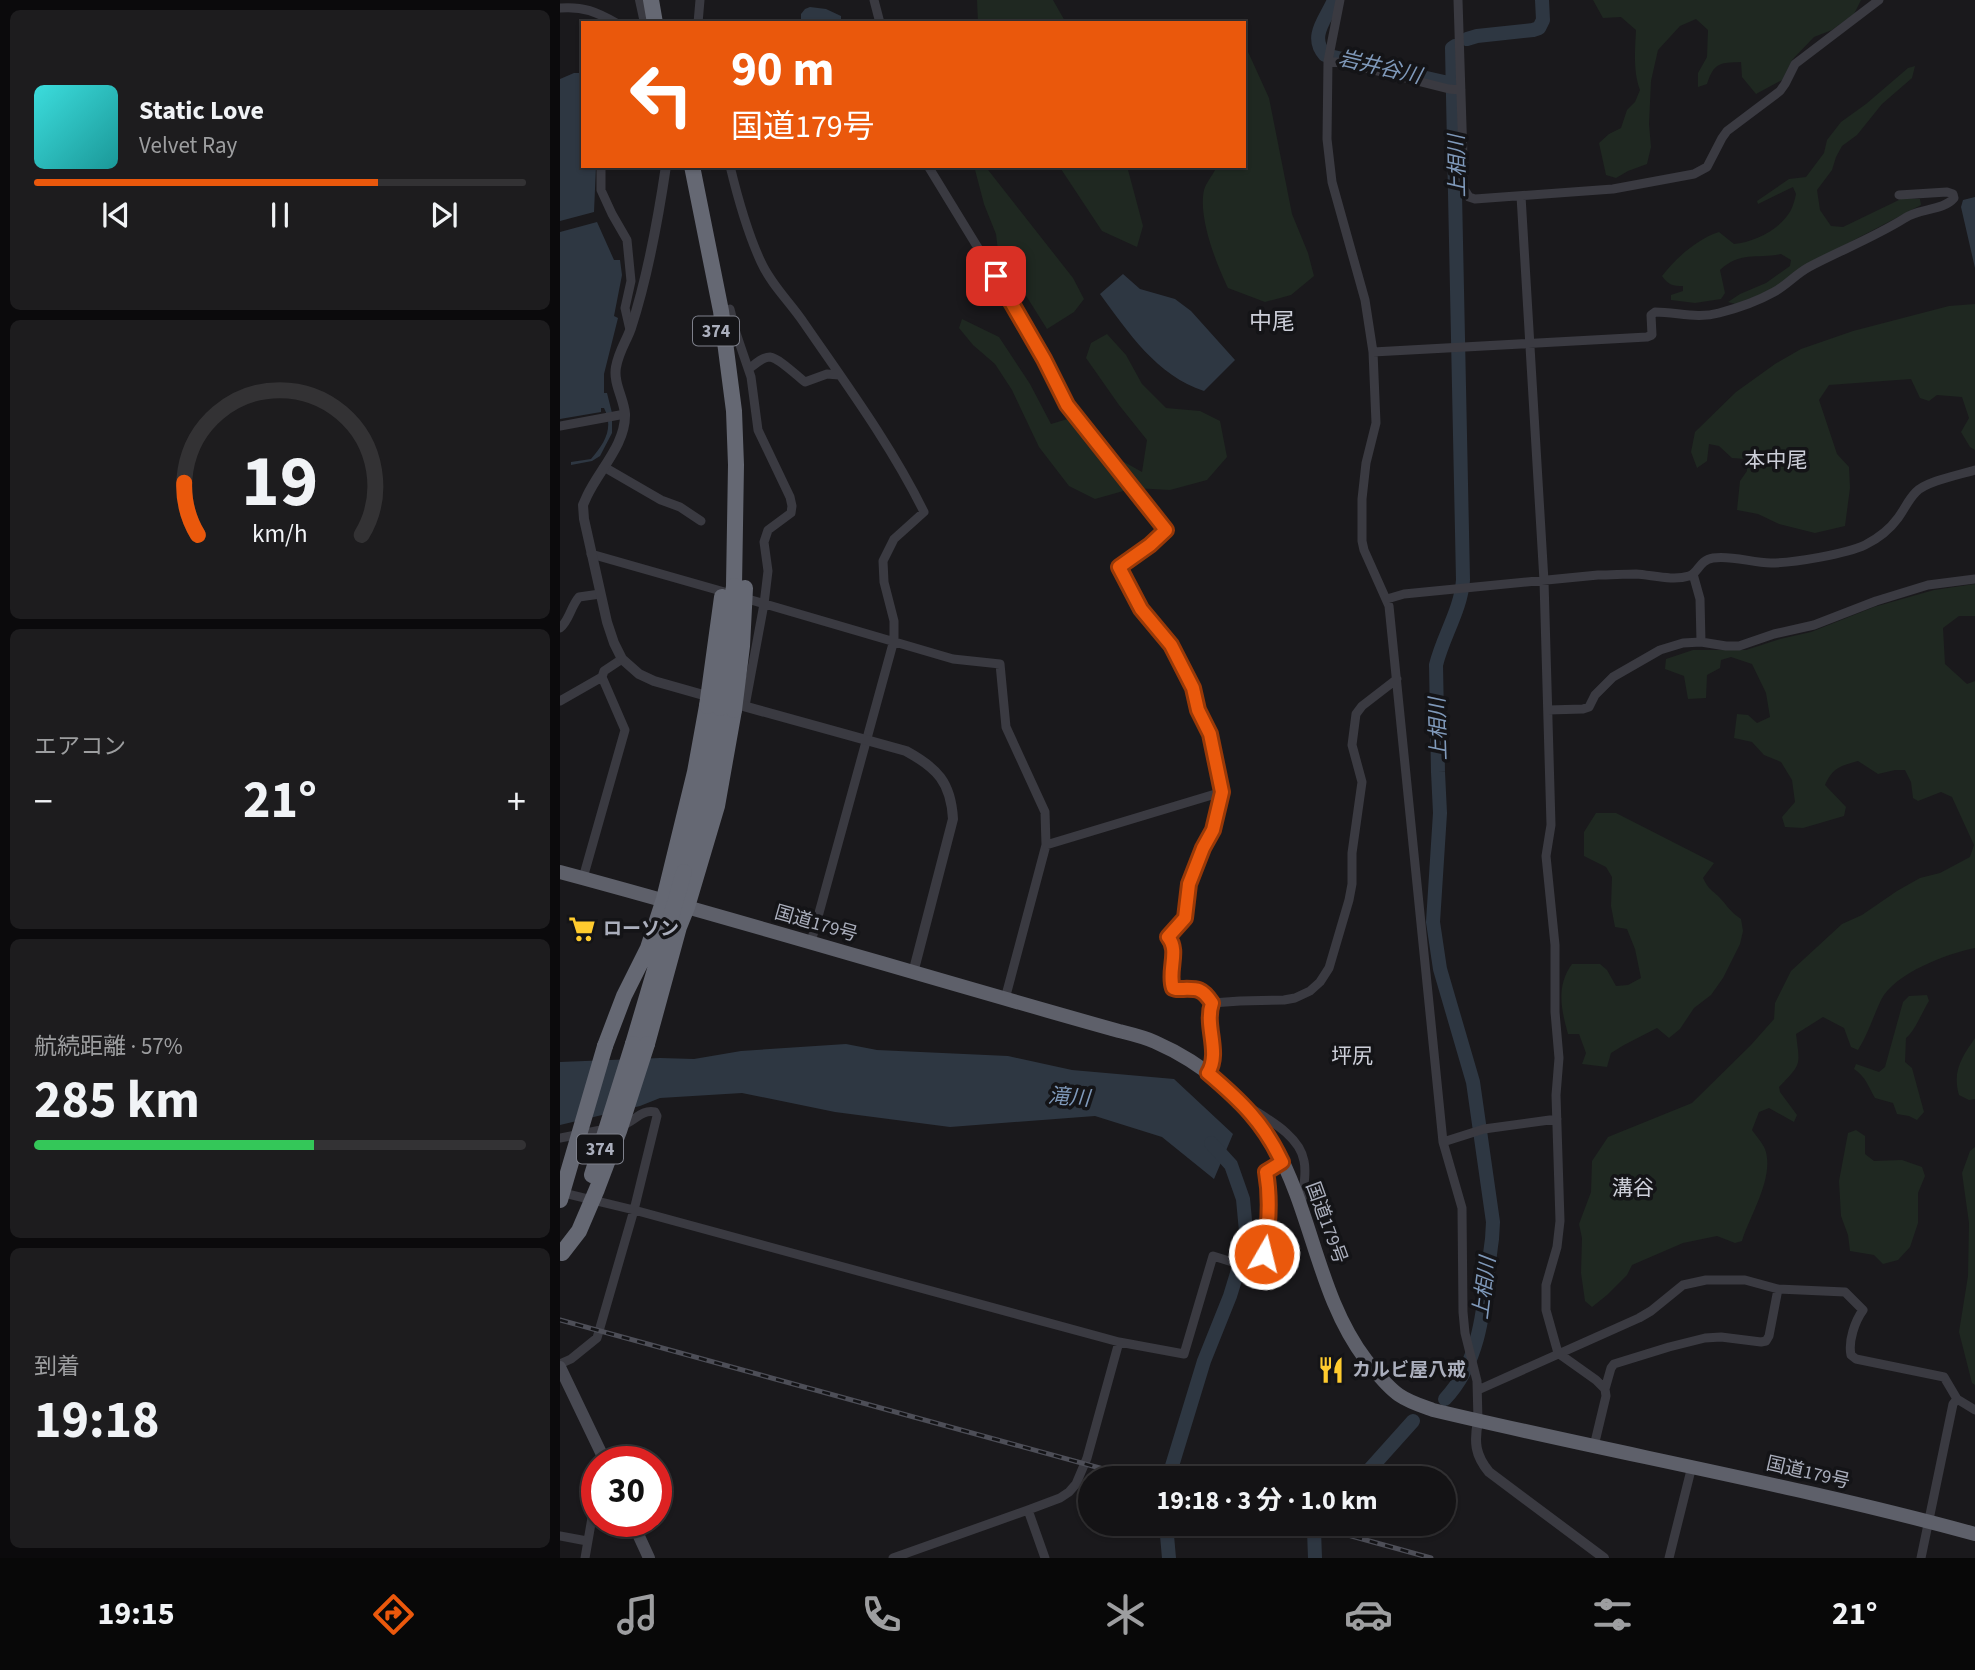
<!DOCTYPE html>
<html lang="ja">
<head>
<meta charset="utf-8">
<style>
  body { margin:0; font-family:"Source Sans 3","Noto Sans JP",sans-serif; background:#1d1c1e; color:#f1f3f6; height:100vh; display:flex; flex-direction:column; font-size:26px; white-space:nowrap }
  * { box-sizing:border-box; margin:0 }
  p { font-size:23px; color:#9d9ea0 }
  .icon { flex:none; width:38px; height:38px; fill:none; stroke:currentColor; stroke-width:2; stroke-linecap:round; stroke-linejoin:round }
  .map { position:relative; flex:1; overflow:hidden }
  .panel { display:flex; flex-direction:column; gap:10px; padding:10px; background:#0b0a0c; width:560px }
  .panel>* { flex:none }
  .top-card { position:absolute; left:21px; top:21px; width:665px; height:147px; border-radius:0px; box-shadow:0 2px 5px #0004,0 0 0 2px #333234; background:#ea580c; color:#fff; overflow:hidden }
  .speed { position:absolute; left:21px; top:1446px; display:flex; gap:14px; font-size:35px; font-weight:700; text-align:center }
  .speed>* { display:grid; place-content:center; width:91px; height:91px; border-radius:50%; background:#141315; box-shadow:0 2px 5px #0004,0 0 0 2px #333234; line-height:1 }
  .speed .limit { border:10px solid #d22; background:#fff; color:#111 }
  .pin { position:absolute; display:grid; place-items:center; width:60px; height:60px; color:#fff; margin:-30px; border-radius:14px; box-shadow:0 4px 10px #0006 }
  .me { position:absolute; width:77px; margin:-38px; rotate:8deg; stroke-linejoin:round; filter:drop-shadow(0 0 5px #0008) }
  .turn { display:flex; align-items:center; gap:24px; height:147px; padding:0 35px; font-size:32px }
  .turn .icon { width:91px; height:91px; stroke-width:2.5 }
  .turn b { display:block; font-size:49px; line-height:60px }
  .big { font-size:52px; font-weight:700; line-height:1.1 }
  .panel .card { flex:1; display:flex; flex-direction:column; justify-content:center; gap:10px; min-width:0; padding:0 24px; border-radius:10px; background:#1d1c1e }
  .panel .dial { align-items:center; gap:0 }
  .dial svg { height:182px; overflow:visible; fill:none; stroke:#333234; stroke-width:7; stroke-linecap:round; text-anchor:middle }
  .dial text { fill:#f1f3f6; stroke:none }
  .song { display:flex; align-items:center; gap:21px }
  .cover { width:84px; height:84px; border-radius:10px; background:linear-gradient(135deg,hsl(180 70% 55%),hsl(180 70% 35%)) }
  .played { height:7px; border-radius:4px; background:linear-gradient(90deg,#ea580c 70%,#333234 70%) }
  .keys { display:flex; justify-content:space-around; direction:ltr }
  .heat { display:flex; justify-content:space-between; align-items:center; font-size:38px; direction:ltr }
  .charge { height:10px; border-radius:5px; background:linear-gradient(90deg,#34c759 57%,#333234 0) }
  .trip { position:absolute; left:518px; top:1466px; width:378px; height:70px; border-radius:35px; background:#141315; box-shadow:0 2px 5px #0004,0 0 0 2px #333234; font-weight:700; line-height:70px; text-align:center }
  .dock { display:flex; height:112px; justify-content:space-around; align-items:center; background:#080808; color:#9d9ea0 }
  .dock .icon { width:49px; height:49px }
  .dock .active { color:#ea580c }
  .dock b { font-size:32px; color:#f1f3f6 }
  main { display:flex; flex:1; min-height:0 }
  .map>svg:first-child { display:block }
  .green { fill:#1f2821 }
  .water { fill:#2e3742 }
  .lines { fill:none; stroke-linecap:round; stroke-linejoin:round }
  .river { stroke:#2e3742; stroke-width:14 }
  .minor { stroke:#3a3a41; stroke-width:9 }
  .tertiary { stroke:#3a3a41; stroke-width:10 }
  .secondary { stroke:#484952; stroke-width:12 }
  .trunk { stroke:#5e606a; stroke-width:14 }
  .motorway { stroke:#656873; stroke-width:16 }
  .rail-casing { stroke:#4d4e57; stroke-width:5 }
  .rail { stroke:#141417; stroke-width:2.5; stroke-dasharray:8; stroke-linecap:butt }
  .motorway-bridge { stroke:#656873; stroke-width:16 }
  .route-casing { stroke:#983908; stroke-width:18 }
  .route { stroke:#ea580c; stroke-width:12 }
  .labels { text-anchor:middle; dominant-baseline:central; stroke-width:7; stroke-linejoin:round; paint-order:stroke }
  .shield { fill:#141417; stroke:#7e808b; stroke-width:2 }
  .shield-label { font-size:18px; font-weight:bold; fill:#abafbd }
  .street-label { font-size:19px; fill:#abafbd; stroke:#141417 }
  .poi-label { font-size:19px; font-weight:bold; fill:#abafbd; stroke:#141417; text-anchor:start }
  .water-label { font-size:21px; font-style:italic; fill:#7f99ba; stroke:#141417 }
  .neighbourhood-label { font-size:21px; fill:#ccced8; stroke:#141417 }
  .quarter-label { font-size:23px; fill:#ccced8; stroke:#141417 }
</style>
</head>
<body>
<main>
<section class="panel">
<div class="card">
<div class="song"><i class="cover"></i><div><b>Static Love</b><p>Velvet Ray</p></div></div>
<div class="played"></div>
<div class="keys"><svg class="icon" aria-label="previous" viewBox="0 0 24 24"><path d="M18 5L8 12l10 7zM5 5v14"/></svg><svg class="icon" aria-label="pause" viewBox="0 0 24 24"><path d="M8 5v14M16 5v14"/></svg><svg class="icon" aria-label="next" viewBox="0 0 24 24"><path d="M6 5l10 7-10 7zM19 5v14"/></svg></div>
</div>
<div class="card dial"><svg viewBox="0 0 100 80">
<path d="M14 69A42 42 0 1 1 86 69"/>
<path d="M14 69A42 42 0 0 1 8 46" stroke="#ea580c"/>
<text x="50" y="56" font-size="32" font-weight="700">19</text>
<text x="50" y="72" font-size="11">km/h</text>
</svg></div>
<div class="card"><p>エアコン</p>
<div class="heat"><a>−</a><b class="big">21°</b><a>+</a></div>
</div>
<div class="card"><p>航続距離 · 57%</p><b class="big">285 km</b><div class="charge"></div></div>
<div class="card"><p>到着</p><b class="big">19:18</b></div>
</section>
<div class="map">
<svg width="1415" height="1558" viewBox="0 0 1415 1558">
  <rect width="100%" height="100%" fill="#1a191c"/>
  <path class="green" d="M417 0H493L506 23H418Z
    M1033 0H1301L1294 14 1272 30 1254 37 1232 60 1222 80 1196 94 1182 77 1181 62C1160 63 1154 62 1147 84L1138 87V73L1147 57 1148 30 1136 19 1120 26 1098 50 1091 81 1089 124 1091 147 1087 164 1068 171 1056 178 1046 175 1039 143 1049 134 1061 128 1067 110 1075 102 1080 90C1073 71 1075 51 1076 30L1061 17 1043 18Z
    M684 43 709 98 732 214 748 253 754 276 731 295 705 302 668 288C656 263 638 218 644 190 646 183 652 176 655 170V166H684Z
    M1355 66 1352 78 1322 104 1297 135 1282 146 1276 157 1272 170 1257 190 1260 210 1271 226 1283 227 1343 198 1360 199 1361 205 1250 263 1210 291 1175 304 1168 302 1180 294 1206 283 1230 266 1231 260 1221 254C1197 259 1180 251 1160 270L1165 293 1161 299 1135 303 1111 300V295L1123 291V286C1113 286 1108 285 1102 276 1116 258 1137 239 1159 232L1174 244C1194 242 1220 230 1231 210 1233 206 1235 199 1236 194L1233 187 1198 204 1197 201 1229 179 1246 177 1264 153 1267 140 1281 122 1306 104 1348 68Z
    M414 166H425L513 278 524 299 514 312 487 329 438 251 436 234 424 204Z
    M499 166H567L583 226 577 247 542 231Z
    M1415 304V450L1410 447 1401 432 1409 418 1402 397 1377 395 1369 401 1360 398 1351 379 1269 385 1259 400 1277 454 1289 467 1290 488 1285 526 1255 533 1219 524 1198 514 1177 510 1180 481 1187 471 1186 459 1172 458 1159 446 1149 444 1147 461 1137 468 1131 452 1135 432 1176 392 1215 364 1241 349 1293 331 1389 306Z
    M402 319 439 337 470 384 491 424 511 418 514 413 550 454 582 472 587 440 559 405 526 358 531 343 547 334 566 355 582 384 606 408 640 411 660 421 667 457 647 480 610 490 574 488 535 499 509 486 479 447 452 390 435 364 413 345 399 328Z
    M1415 584V616H1399L1383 628 1385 664 1407 684 1415 681V948C1386 954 1335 973 1321 1000 1313 1017 1308 1034 1298 1050L1291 1047 1284 1028 1263 1017 1236 1034C1240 1066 1242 1063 1219 1087L1220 1092 1237 1115 1234 1122 1209 1108 1199 1112 1192 1130C1196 1136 1202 1142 1205 1149 1215 1177 1190 1215 1182 1241L1175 1243 1157 1236 1123 1243 1072 1265 1067 1275 1047 1295 1032 1307 1025 1301 1021 1273 1022 1238 1019 1224 1031 1192 1032 1161 1048 1137 1132 1103 1191 1045 1214 1019 1215 1003 1231 971 1282 924 1302 915 1337 891 1360 878 1380 873 1410 857 1414 845 1392 797 1381 792 1358 801 1353 798 1351 782 1345 770H1335L1318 774 1298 761C1281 766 1273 767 1265 785L1286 807 1284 816 1243 828 1225 827 1222 817 1235 802 1232 780 1221 762 1204 755 1192 742 1174 738 1177 714 1188 715 1197 723 1210 717 1206 693 1192 664 1171 657 1161 660 1160 668 1147 675 1146 698 1128 699 1124 676 1105 669 1106 659 1133 650H1186L1220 639 1251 632 1314 607 1374 590Z
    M1036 813H1056L1154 863 1143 878C1149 890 1151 889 1159 897 1167 905 1170 912 1181 919L1183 931 1180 944 1163 978 1151 995 1134 1008 1120 1029 1109 1038 1097 1028 1064 1045 1051 1053 1047 1067 1022 1064 1026 1053 1019 1034H1008C1001 1009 996 986 1012 964H1040L1047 970 1056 986 1068 985 1081 978 1075 949 1067 929 1055 927 1051 906 1052 877 1046 867 1024 856V832Z
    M1367 995 1369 1001C1362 1012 1355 1031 1346 1038L1345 1062 1352 1068 1364 1112 1357 1120 1349 1116 1337 1114 1333 1103 1315 1098C1308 1086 1306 1077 1294 1069L1296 1064 1319 1072 1325 1067 1343 1002 1349 996Z
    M1415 1038V1099L1409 1100 1399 1095C1392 1071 1402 1057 1415 1038Z
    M1296 1130 1305 1136V1154L1314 1161 1342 1160 1362 1167 1365 1176 1358 1193V1223L1350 1247 1338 1260 1323 1264 1314 1255 1290 1251 1288 1235 1281 1216 1279 1181 1288 1133Z
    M1415 1147V1385L1412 1383 1399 1332 1408 1276 1409 1223 1402 1173 1410 1151Z"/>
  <path class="water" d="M250 7 266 9 281 16V23H241V14L245 9Z
    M14 73H23V166H36L34 212 0 221V79Z
    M1415 197V268L1401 207 1403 200Z
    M37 222 54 260H60L62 275 54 316 58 318 44 374V393H47L52 413V433L40 456 32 461 11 465V462L31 459C45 443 54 428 44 408H41V412L0 419V232Z
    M563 274 580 289 615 299 631 311 675 360 644 391C597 376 568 332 540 294Z
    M286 1044 317 1050 448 1056 512 1070 614 1079 673 1134 654 1179 602 1137 535 1116 390 1127 275 1112 182 1093 100 1098 80 1106 0 1125V1062L100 1058 134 1059 181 1051Z"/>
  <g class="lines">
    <path class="river" d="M774 0C767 18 748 36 765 55L893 84
      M907 39 917 36 973 30 979 28 983 20 982 0
      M885 1399C925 1357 924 1294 932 1239L933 1222 913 1082 880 969 873 922 880 813 878 772 876 665C883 636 901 610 903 580L892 48 895 46
      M608 1479 644 1361 670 1296 682 1257 686 1231 683 1199 671 1165 651 1143
      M801 1479 853 1421
      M606 1524 609 1558
      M754 1530 755 1558"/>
    <path class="minor" d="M314 0 320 23
      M780 0 768 61 767 139 772 182 805 300 813 352 816 423 806 463 802 499V541L804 550 829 606 883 1142 902 1208 903 1312 905 1333 917 1381 918 1421
      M898 0 904 189 909 197 915 199 1053 189 1134 174 1147 167 1162 138 1167 131 1220 91 1225 84 1235 64 1319 0
      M0 8C23 6 37 12 56 23
      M138 23 140 0
      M768 61 785 63 889 89 901 90
      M41 166V190L52 214 67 240 71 281 65 308 70 330
      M170 166C178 199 187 232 201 262 212 286 230 302 244 323 286 384 331 445 364 512L334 539 323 561 324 582 334 621V640L251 942
      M368 166 448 297 484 359 507 405 606 530 590 545 559 567 581 609 611 645 633 688 638 710 650 734 662 792 653 830 629 884 625 918 608 937C620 951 607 971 613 988L616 990C636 989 641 986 652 1003
      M961 196 984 581 991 825 986 856 995 945V1012L999 1058 996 1095 1000 1221 997 1247 986 1285V1310L998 1353 1036 1380 1045 1389 1046 1396 1034 1446
      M170 309 176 333 191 377 198 430 230 497 232 506 231 513 208 530 204 542 208 571 204 604 185 706
      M813 352 1087 337 1092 335 1091 315 1095 312C1117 312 1137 319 1159 313 1178 308 1198 301 1214 292 1227 285 1236 274 1249 267 1281 250 1315 237 1345 218 1359 208 1383 211 1394 198L1393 194 1387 192 1339 195
      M189 369C194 365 202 357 210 357 219 358 237 376 245 382L267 374 279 375
      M0 426 65 414
      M44 467 101 500 120 507 141 521
      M31 554 168 593
      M1133 574 1140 599 1141 642
      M181 597 393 659 440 664 446 727 485 812 486 845 445 999
      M827 599 844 594 1038 575C1051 575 1063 574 1076 574 1092 575 1113 581 1129 576 1138 574 1139 560 1153 558 1172 555 1192 563 1211 563 1233 563 1286 554 1305 545 1317 539 1330 529 1338 518 1344 510 1348 500 1356 492 1367 481 1399 475 1415 470
      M0 628C9 621 11 606 19 597L40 594
      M0 701 42 677 44 671 62 659
      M988 710 1023 709 1029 707 1035 695 1053 677 1100 650 1123 643 1141 642 1166 646H1179L1214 634 1254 625 1316 601 1368 585 1415 579
      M486 845 662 792
      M23 878 65 730 42 677
      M648 1073C661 1052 644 1026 652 1003L680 1001 724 1000 735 998 750 991 760 982 769 968 789 900 792 884V853L802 782 792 745 796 714 802 706 837 679
      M692 1109C711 1121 740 1137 744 1161 747 1174 743 1188 742 1201
      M0 1138 46 1129
      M883 1142 924 1129 997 1119
      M0 1192 74 1210 559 1342 624 1354 653 1256 695 1269C712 1240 712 1206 706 1173L722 1162
      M0 1364 11 1359 37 1338 74 1210 97 1116 95 1112C80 1109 74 1123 60 1126
      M1045 1389 1051 1368 1054 1364 1109 1347 1145 1338 1161 1337 1201 1342 1206 1341 1209 1336 1218 1289
      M918 1390 1079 1318 1091 1311 1123 1285 1146 1280H1185L1218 1289 1285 1292 1303 1310C1295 1321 1288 1341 1291 1355L1296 1359 1384 1377 1397 1399 1415 1410
      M468 1510 485 1558
      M0 1536 27 1541
      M25 1558 37 1489
      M333 1558 468 1510 500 1498 509 1492 516 1484 527 1458 559 1342
      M1109 1558 1132 1466
      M1361 1558 1393 1404 1397 1399"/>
    <path class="tertiary" d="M80 0 85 23
      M106 166C98 220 88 276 71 328 66 342 59 351 56 367 53 383 64 399 65 414 66 444 39 470 27 496L23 505 24 519 47 622 54 643 62 659 79 674 94 681 154 698
      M169 702 346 751C377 768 391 782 393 819L353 973
      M918 1421C914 1442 915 1455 929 1472L1044 1558"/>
    <path class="secondary" d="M0 1367 45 1461
      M72 1521 89 1558"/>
    <path class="trunk" d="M0 872C187 922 372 979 559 1031 571 1034 584 1037 595 1042 643 1063 688 1100 714 1145 753 1214 758 1297 806 1360 816 1372 826 1386 839 1395 849 1402 862 1406 873 1410 1053 1453 1236 1485 1415 1534"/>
    <path class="motorway" d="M91 0 95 23
      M132 166 161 311 174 411 176 465 174 586
      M124 872 145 791 160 708
      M73 1044 107 929
      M87 1044 119 927 127 907 157 806 174 710
      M45 1046 64 996 88 948 104 899 135 772 147 706"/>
    <defs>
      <path id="rail" d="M0 1320 580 1479
        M748 1524 871 1558"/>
    </defs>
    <use href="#rail" class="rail-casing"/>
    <use href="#rail" class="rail"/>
    <path class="motorway-bridge" d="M147 706 162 597
      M160 708 174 586
      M174 710 182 646 185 588
      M108 927 124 872
      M32 1175 73 1044
      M0 1200 45 1046
      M2 1253 19 1231 37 1189 59 1131 87 1044"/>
  </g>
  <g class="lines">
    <defs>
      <path id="route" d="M436 276 484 359 507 405 606 530 590 545 559 567 581 609 611 645 633 688 638 710 650 734 662 792 653 830 643 848 629 884 625 918 608 937C620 951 607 971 613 988L616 989C636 989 641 986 652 1003 644 1026 661 1052 648 1073 681 1101 704 1123 722 1162L706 1172C711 1200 709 1226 704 1254"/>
    </defs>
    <use href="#route" class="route-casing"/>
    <use href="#route" class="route"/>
  </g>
  <defs>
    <symbol id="supermarket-bare" viewBox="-9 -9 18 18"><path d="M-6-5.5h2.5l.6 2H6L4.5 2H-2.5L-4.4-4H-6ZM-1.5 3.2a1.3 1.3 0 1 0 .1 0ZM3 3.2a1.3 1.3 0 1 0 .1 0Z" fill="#ffcb2e" stroke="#141417" stroke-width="2.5" paint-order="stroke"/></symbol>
    <symbol id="restaurant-bare" viewBox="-9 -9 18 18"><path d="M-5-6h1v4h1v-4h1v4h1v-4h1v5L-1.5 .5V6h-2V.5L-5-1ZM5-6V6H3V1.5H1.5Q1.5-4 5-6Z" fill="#ffcb2e" stroke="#141417" stroke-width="2.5" paint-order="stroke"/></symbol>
  </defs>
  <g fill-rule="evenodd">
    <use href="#supermarket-bare" x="3" y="910" width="38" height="38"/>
    <use href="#restaurant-bare" x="752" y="1351" width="38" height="38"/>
  </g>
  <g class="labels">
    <g class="shield">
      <rect x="133" y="316.5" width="46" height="29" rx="5"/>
      <rect x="17" y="1134.5" width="46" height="29" rx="5"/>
    </g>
    <g class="shield-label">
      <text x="156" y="331">374</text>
      <text x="40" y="1149">374</text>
    </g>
    <g class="street-label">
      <text transform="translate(256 924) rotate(16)">国道179号</text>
      <text transform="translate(766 1223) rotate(70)">国道179号</text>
      <text transform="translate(1248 1473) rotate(13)">国道179号</text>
    </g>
    <g class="poi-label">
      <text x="43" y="929">ローソン</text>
      <text x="792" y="1370">カルビ屋八戒</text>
    </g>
    <g class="water-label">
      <text transform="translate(820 67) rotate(13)">岩井谷川</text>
      <text transform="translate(897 166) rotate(-91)">上相川</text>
      <text transform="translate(878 729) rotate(-92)">上相川</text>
      <text transform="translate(509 1097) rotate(4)">滝川</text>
      <text transform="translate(924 1288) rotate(-83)">上相川</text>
    </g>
    <g class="neighbourhood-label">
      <text x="1216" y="460">本中尾</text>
      <text x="792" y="1056">坪尻</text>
      <text x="1073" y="1188">溝谷</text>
    </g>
    <g class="quarter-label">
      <text x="712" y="321">中尾</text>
    </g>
  </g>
</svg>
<div class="speed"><div class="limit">30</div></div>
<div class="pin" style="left:436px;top:276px;background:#d93025"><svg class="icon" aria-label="arrive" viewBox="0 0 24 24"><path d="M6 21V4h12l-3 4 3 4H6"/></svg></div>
<svg class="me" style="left:704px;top:1254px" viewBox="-20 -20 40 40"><circle r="17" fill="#ea580c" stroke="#fff" stroke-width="3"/><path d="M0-11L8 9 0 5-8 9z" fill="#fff"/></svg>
<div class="trip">19:18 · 3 分 · 1.0 km</div>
<div class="top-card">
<div class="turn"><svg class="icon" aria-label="left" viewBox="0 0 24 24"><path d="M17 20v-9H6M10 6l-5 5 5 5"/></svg><div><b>90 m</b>国道179号</div></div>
</div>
</div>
</main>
<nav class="dock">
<b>19:15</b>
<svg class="icon active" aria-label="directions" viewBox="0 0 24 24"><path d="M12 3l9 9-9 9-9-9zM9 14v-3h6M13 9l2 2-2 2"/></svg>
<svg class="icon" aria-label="music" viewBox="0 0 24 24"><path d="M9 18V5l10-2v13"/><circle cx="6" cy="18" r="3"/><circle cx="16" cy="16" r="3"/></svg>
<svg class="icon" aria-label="phone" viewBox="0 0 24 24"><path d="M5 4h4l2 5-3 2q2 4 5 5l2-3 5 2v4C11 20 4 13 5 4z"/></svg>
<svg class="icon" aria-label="climate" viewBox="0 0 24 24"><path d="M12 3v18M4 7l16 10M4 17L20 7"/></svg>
<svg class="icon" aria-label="car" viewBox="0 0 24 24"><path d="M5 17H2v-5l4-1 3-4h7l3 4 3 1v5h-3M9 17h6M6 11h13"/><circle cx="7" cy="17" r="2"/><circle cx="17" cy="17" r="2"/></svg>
<svg class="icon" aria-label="filters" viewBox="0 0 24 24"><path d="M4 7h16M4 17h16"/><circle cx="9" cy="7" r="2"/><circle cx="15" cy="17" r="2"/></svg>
<b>21°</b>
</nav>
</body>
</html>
